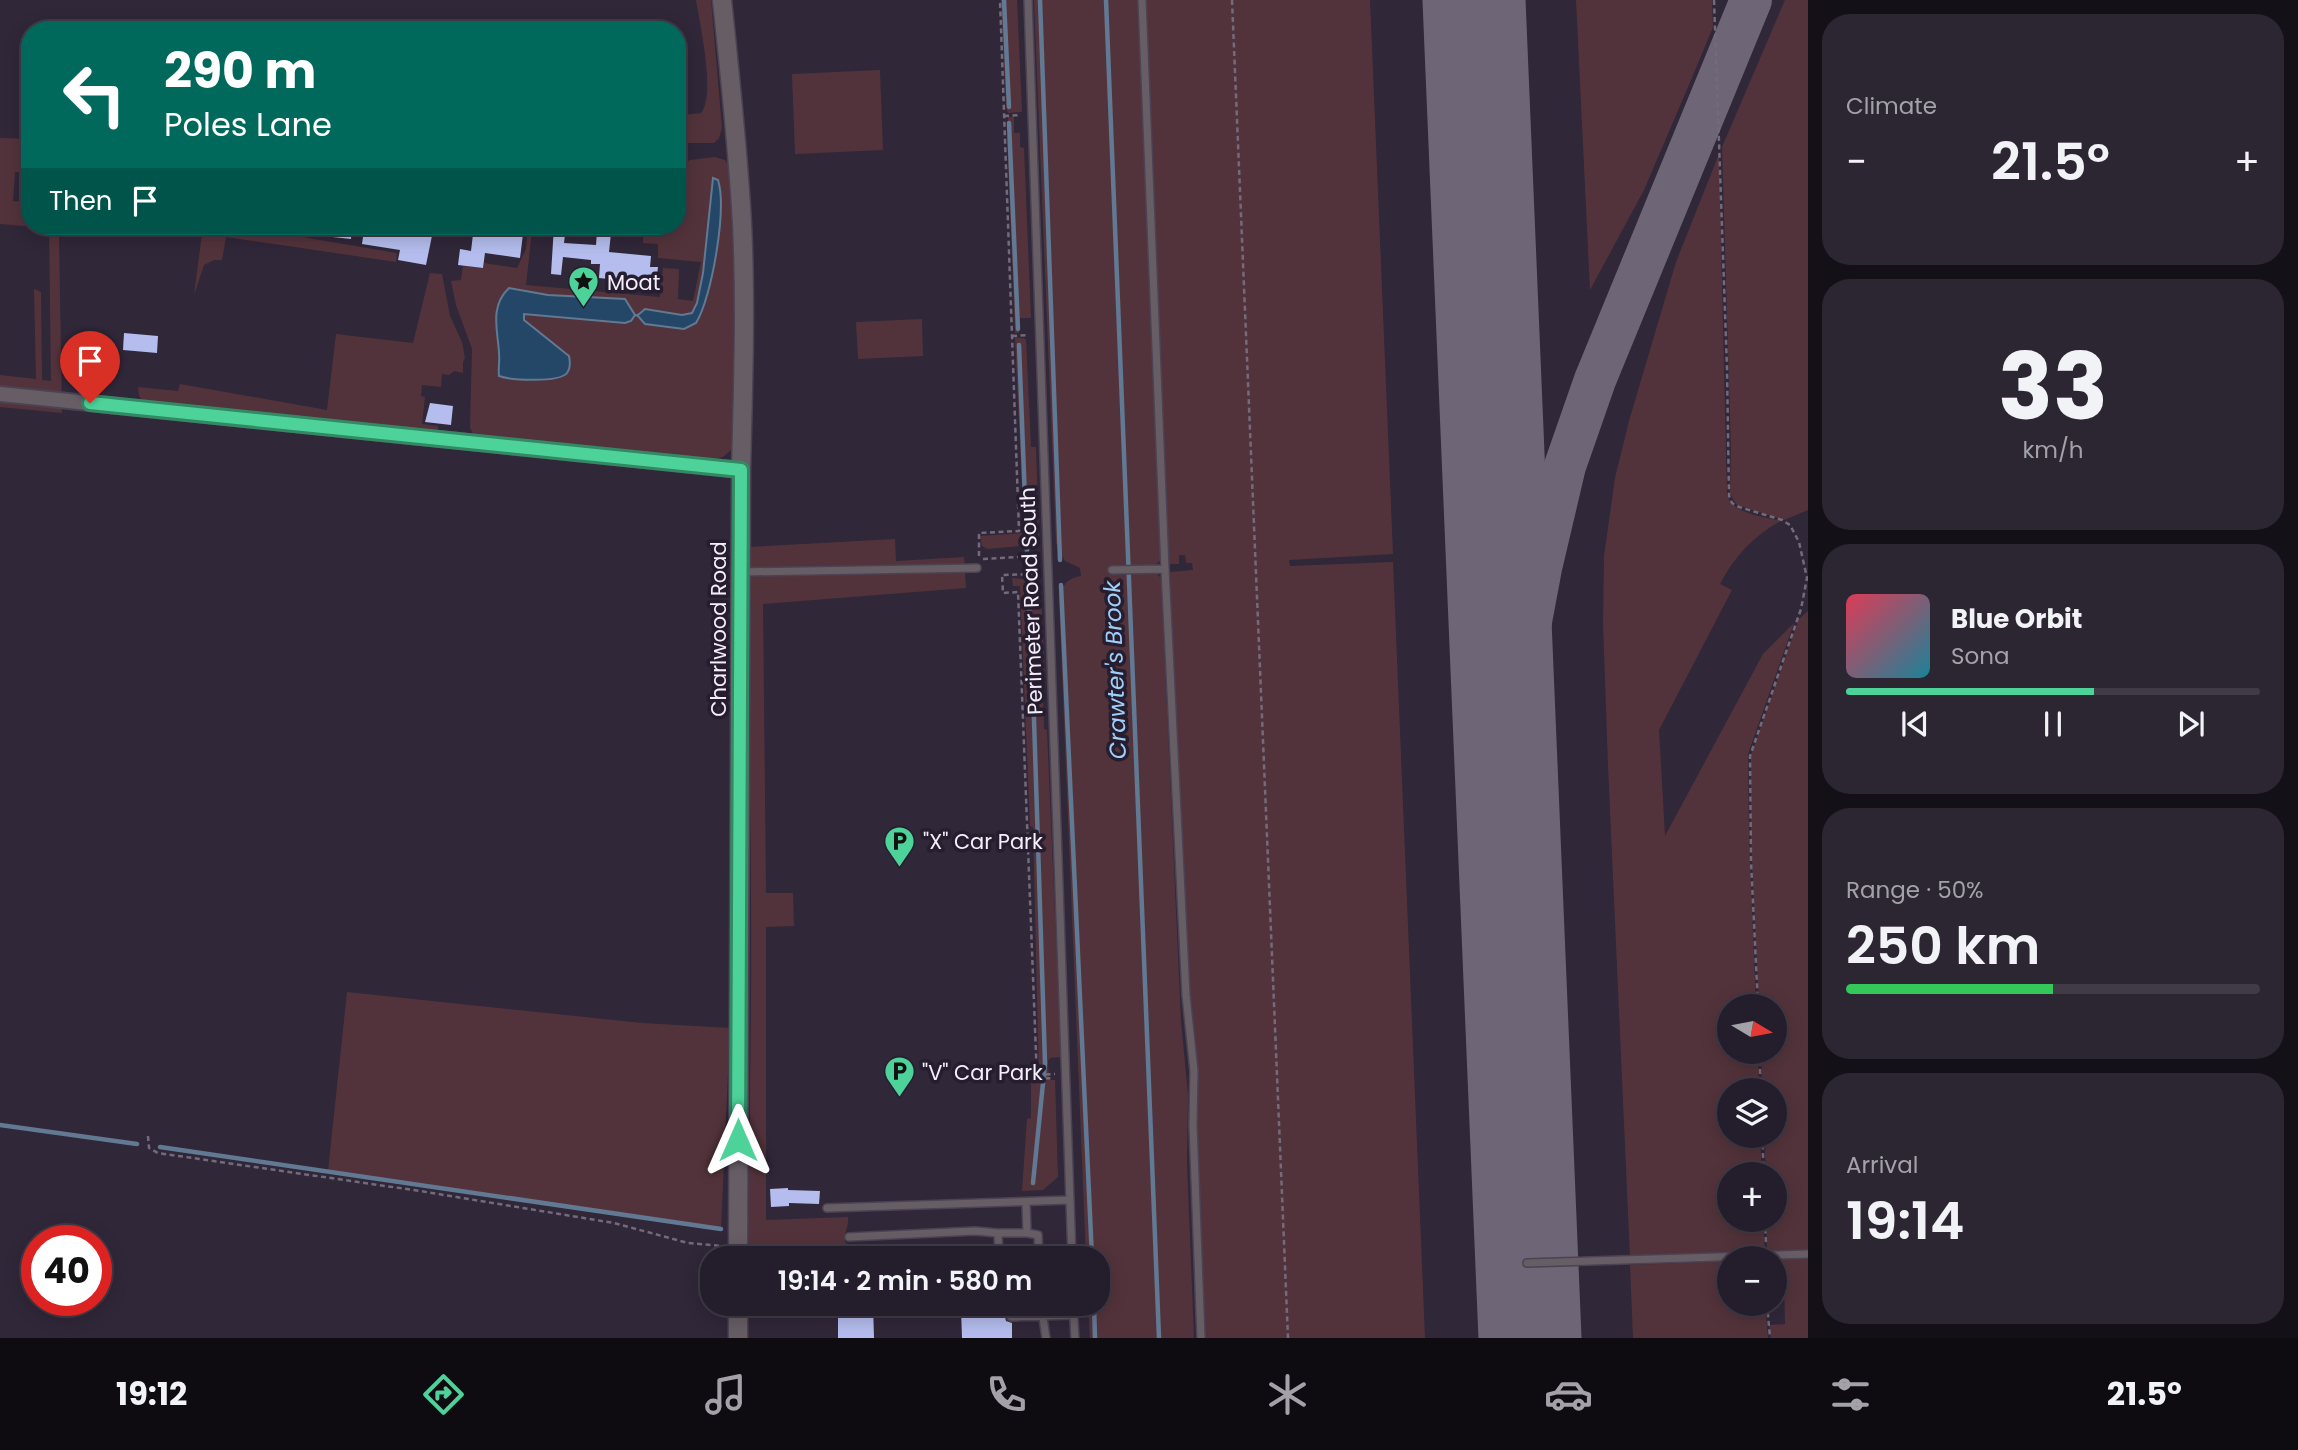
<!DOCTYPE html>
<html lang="en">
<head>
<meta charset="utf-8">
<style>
  body { margin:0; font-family:Poppins,sans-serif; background:#2c2633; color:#f1f3f6; height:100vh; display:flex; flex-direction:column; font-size:26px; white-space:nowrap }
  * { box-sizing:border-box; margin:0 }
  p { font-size:23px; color:#a3a2a9 }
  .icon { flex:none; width:38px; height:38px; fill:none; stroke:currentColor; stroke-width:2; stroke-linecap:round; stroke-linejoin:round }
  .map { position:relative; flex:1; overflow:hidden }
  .drawer { display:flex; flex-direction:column; gap:14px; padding:14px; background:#141018; width:490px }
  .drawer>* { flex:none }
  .top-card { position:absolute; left:21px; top:21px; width:665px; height:214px; border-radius:28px; box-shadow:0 4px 18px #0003,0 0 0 2px #413b47; background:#00695c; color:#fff; overflow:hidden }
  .needle { width:46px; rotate:100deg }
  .controls { position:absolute; left:1717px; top:994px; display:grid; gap:14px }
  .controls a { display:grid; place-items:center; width:70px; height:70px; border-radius:50%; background:#241d2b; box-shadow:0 4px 18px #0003,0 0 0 2px #413b47; font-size:35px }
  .speed { position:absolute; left:21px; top:1225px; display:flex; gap:14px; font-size:35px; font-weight:700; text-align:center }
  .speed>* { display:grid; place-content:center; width:91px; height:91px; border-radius:50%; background:#241d2b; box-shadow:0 4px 18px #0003,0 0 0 2px #413b47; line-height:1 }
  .speed .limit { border:10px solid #d22; background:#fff; color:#111 }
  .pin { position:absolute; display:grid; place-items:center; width:60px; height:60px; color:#fff; margin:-72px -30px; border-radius:50% 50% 50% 0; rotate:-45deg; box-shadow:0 0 7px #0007 }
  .pin .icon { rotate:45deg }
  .me { position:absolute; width:77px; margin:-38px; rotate:0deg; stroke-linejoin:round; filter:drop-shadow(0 0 5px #0008) }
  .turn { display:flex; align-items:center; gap:24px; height:147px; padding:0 28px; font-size:32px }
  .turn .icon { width:91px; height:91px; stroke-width:2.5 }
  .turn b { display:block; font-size:49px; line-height:60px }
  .then { display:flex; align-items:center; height:66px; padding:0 28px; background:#0003; gap:14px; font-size:26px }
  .big { font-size:52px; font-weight:600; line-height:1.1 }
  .drawer .tile { flex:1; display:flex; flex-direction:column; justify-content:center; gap:10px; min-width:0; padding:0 24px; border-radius:28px; background:#2c2633 }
  .drawer .dial { align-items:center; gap:0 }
  .dial b { font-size:91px; line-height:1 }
  .song { display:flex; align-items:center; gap:21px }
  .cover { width:84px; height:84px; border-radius:10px; background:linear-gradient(135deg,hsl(350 70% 55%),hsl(190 70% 35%)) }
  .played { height:7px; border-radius:4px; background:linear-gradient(90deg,#4dd39a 60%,#413b47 60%) }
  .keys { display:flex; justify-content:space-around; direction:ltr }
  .heat { display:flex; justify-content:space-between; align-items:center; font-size:38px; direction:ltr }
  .charge { height:10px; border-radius:5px; background:linear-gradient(90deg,#34c759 50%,#413b47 0) }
  .trip { position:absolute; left:700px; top:1246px; width:410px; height:70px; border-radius:28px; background:#241d2b; box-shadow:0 4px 18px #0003,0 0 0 2px #413b47; font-weight:600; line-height:70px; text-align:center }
  .menu { display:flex; height:112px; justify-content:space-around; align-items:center; background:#0e0c11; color:#a3a2a9 }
  .menu .icon { width:49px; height:49px }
  .menu .on { color:#4dd39a }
  .menu b { font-size:32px; color:#f1f3f6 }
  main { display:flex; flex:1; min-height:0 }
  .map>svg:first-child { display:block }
  .green { fill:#53333b; fill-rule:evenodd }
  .water { fill:#244767; stroke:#627993; stroke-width:2 }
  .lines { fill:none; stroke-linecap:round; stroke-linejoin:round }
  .stream { stroke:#627993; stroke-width:4.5 }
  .taxiway { stroke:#6e6676; stroke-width:42 }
  .runway { stroke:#6e6676; stroke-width:103 }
  .building { fill:#b4bded }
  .service-casing { stroke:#4b4354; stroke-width:10 }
  .minor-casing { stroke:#4b4354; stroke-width:18 }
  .tertiary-casing { stroke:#4b4354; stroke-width:21 }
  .path { stroke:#736b7b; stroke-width:2.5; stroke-dasharray:5 3.5; stroke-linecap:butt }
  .service { stroke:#675e65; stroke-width:7 }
  .minor { stroke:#675e65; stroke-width:14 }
  .tertiary { stroke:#675e65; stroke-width:18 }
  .route-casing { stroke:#328964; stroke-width:18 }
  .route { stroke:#4dd39a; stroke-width:12 }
  .labels { text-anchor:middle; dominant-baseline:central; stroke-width:7; stroke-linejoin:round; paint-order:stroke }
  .poi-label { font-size:21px; fill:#f4eefa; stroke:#261e2f; text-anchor:start }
  .street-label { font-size:21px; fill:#f4eefa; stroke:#261e2f }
  .water-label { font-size:23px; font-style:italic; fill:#a1cffb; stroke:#261e2f }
</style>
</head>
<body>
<main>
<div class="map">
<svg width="1808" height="1338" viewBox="0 0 1808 1338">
  <rect width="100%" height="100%" fill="#302739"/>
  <path class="green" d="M696 0H711L722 128 719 138 714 143H677V116L701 113C716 96 700 24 696 0Z
    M1001 0H1017L1022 112 1008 113 1006 107Z
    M1034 0H1138L1161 557 1159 562 1155 565 1112 566V575L1156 573 1161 578 1181 1021 1188 1095 1187 1163 1194 1338H1090L1088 1304H1097V1258H1086L1059 599C1062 585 1067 578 1081 576L1080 568 1065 561 1056 543Z
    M1146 0H1370L1393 554 1289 560 1290 566 1393 562 1425 1338H1204L1196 1147 1197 1083 1191 1025 1185 927 1170 572 1193 570 1192 563H1186L1185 555H1179V564H1169Z
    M1576 0H1712L1713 27 1694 73 1644 190 1590 290Z
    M1785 0H1808V510L1784 520 1737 505 1730 494 1731 450 1722 147Z
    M880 70 883 150 795 154 792 74Z
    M1008 117H1014V133H1020V147L1024 148 1031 318H1019V333H1015L1007 136 1009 135Z
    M0 138 30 139V173L15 172 13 201 24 202 25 226 0 224Z
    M1719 154 1727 495C1732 514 1765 517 1781 521 1754 535 1734 557 1720 584L1732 590 1659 730 1665 836 1763 654 1794 623 1748 754 1749 838 1756 1006H1729V1052H1758L1759 1090H1729V1136H1760L1762 1174H1729V1220H1763L1765 1253 1630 1257 1608 765 1603 623 1604 556 1615 478 1629 421 1676 262Z
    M715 157 725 160 729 166 735 243 732 449 723 457 704 461 475 437 470 428 472 349 456 305 451 281 461 280 463 266 483 268 484 263 517 268 526 249 528 226H554L553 233 532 231 526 285 660 297 663 268 679 269 678 299 693 301 701 262 658 258V244L643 243 644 226H677L678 167 690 160ZM713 178C715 183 718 188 720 193 726 215 708 304 696 323H643L639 316 642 310 682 315H689L695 310 701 286 711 214ZM513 288 548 295 621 299 635 314 631 322 625 323 523 314C525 328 555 344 567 353L559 377 525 380 509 377 499 358 498 344 497 310 506 291Z
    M49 226H91V235H59L62 413 0 407V375L36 379 34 289 41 292 42 380 51 381Z
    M203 226H279L278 233 397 253 396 262 226 237 222 260H214L204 265 194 295Z
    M430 273 442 274 450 316 462 342 465 358 463 362V373L454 371 449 375 442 374 441 387 422 385 421 396 425 397 422 424 438 426V430L459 432 457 434 144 402 139 396 138 387 178 391 180 384 327 410 336 334 413 343Z
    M922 319 923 356 858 359 856 322Z
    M1015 337 1026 339 1031 447H1036L1039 538 1034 545 987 549 982 546 980 536 1024 533Z
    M895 539 896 561 964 557 966 588 763 604 766 893H793L794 926 766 927V1220L848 1217C849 1227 844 1231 845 1242L849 1245 850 1253 748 1257C749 1139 752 1020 751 902 751 784 746 665 748 547Z
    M1012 578 1033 580 1037 584 1041 595 1045 675 1036 676V683L1043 697 1044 729 1047 730 1061 1057 1050 1058 1048 1061 1049 1080H1055L1058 1177 1043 1190 1022 1191 1027 1119 1031 1118V1082L1039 1080 1033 827 1030 826 1020 586H1013Z
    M1808 611V1251L1767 1252 1766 1220H1774V1174H1766L1764 1136H1774V1090H1762L1761 1052H1774V1006H1759L1751 838V755L1799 619Z
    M347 992 642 1023 730 1028 721 1229 328 1171Z
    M1808 1258V1338H1771L1769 1325 1785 1324 1784 1285H1781V1259Z
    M1729 1261V1304H1765L1768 1338H1633L1630 1265Z"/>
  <path class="water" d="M713 178 718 180C727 209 712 297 696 323L684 329 645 324 638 316 635 315 631 321 625 323 524 314V320L569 356C570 361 571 368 567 373 559 383 510 380 499 376 498 369 500 361 499 353 498 331 489 307 509 288L548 295 625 299 635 315H638L645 309 682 315 692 313 697 303 703 273Z"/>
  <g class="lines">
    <path class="stream" d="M1004 0 1009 107
      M1040 0 1060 560
      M1106 0 1159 1338
      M1009 123 1018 329
      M1019 345 1027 552
      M1028 584 1032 672
      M1061 585 1092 1258
      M1033 688 1045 1063 1033 1183
      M0 1125 137 1144
      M160 1147 721 1229
      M1094 1304 1095 1338"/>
    <path class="taxiway" d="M1477 78 1478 0
      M1509 908 1511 771 1519 685 1541 568 1565 466 1595 380 1751 0"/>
    <path class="runway" d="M1474 0 1530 1338"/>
  </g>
  <path class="building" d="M305 226H352L351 239 305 234Z
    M405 226H434L426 265 398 260 400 250 362 244 364 230 403 234Z
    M474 226H524L520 258 485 253 483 268 458 265 460 249 471 251Z
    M554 226H566L564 243 596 245 597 232 611 233 609 252 651 256 650 267H658L656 284 599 278 600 264H591V260L563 257 561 275 551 274Z
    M124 333 158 336 157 353 123 350Z
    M430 403 453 406 451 425 425 422Z
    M788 1188V1190L820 1191 819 1204 789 1203V1206L771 1207 770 1189Z
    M838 1304H873L874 1338H838Z
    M1006 1307 1011 1310 1005 1317 1006 1321 1012 1323V1338H962L961 1309Z"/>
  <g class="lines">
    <defs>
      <path id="service" d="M1028 0 1072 1258
        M1142 0 1165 569 1186 995 1194 1071 1193 1125 1201 1338
        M1112 570 1165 569
        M741 572 977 568
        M1026 1202 1027 1233 1038 1235 1039 1258
        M827 1208 1069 1200
        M849 1237 975 1231 998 1233
        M999 1258 998 1233H1027
        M1527 1263 1808 1254
        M1011 1304 1017 1306 1018 1317
        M1041 1304 1046 1338
        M1073 1304 1075 1338
        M1011 1317 1074 1315"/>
      <path id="minor" d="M0 394 741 470"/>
      <path id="tertiary" d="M722 0C730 75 738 149 742 224 746 306 743 388 741 470L738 1258
        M738 1304V1338"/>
    </defs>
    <use href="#service" class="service-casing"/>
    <use href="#minor" class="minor-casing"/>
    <use href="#tertiary" class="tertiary-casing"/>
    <path class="path" d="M1232 0 1288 1338
      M1714 0 1727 369 1729 496 1732 503 1739 507 1782 520 1790 525 1799 542 1807 578 1801 609 1750 756 1751 861 1758 1006
      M1004 116 1021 115
      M1012 336 1028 335
      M979 556V533L1019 531 1000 0
      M983 559 1033 556 1034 574 1002 575 1003 593 1018 592 1037 1079 1053 1078
      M1022 682 1039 681
      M1759 1052 1761 1090
      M1037 1075 1055 1074
      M148 1136 149 1148 158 1153 420 1191 614 1223 688 1243 721 1246
      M1762 1136 1764 1174
      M1765 1220 1766 1244
      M1767 1304 1770 1338"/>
    <use href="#service" class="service"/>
    <use href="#minor" class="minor"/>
    <use href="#tertiary" class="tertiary"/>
  </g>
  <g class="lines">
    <defs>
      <path id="route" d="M90 403 741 470 738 1140"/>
    </defs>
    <use href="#route" class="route-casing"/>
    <use href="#route" class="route"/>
  </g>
  <defs>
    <symbol id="sight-pin" viewBox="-11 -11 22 30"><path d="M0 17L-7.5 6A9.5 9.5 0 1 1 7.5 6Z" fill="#4dd39a" stroke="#261e2f"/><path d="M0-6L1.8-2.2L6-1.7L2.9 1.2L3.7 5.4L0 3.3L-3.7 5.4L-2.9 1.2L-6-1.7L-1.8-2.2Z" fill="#111"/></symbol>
    <symbol id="parking-pin" viewBox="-11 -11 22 30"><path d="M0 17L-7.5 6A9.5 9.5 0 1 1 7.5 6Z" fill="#4dd39a" stroke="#261e2f"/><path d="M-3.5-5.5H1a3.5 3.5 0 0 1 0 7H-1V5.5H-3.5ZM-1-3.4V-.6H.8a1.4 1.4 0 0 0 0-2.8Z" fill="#111"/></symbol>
  </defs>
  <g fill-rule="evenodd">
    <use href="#sight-pin" x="566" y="264" width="35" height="47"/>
    <use href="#parking-pin" x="882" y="824" width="35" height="47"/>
    <use href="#parking-pin" x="882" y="1054" width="35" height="47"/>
  </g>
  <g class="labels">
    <g class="poi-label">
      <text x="607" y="282">Moat</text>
      <text x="923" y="841">"X" Car Park</text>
      <text x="922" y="1072">"V" Car Park</text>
    </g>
    <g class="street-label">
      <text transform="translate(1031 601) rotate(-92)">Perimeter Road South</text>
      <text transform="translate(718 629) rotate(-90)">Charlwood Road</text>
    </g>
    <g class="water-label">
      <text transform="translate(1115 670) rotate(-92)">Crawter's Brook</text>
    </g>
  </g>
</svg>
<div class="controls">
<a><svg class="needle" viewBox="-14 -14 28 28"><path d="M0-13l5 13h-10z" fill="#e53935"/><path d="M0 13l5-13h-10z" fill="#a3a2a9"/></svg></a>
<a><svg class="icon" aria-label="layers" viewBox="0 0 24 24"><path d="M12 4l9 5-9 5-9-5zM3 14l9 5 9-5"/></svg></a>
<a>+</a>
<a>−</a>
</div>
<div class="speed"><div class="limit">40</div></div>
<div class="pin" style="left:90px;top:403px;background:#d93025"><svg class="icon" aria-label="arrive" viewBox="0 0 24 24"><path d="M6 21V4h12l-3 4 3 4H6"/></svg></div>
<svg class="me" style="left:738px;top:1140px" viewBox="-20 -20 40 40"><path d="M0-17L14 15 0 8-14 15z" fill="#4dd39a" stroke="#fff" stroke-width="4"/></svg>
<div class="trip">19:14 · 2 min · 580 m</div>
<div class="top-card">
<div class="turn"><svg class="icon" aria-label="left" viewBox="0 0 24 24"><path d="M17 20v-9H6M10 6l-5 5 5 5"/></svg><div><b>290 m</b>Poles Lane</div></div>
<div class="then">Then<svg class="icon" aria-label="arrive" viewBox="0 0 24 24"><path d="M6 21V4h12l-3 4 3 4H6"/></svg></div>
</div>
</div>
<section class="drawer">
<div class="tile"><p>Climate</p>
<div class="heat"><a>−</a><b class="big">21.5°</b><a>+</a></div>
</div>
<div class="tile dial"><b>33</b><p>km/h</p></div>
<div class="tile">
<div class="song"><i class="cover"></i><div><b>Blue Orbit</b><p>Sona</p></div></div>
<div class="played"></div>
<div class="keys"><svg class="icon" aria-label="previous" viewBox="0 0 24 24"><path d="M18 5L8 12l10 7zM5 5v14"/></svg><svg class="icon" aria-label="pause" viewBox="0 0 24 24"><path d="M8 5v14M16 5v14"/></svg><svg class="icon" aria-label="next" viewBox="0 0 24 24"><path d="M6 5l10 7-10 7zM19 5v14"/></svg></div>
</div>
<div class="tile"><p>Range · 50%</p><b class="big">250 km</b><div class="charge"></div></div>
<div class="tile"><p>Arrival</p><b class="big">19:14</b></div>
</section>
</main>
<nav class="menu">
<b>19:12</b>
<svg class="icon on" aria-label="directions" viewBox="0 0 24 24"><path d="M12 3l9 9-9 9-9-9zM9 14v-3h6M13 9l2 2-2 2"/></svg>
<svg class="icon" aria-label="music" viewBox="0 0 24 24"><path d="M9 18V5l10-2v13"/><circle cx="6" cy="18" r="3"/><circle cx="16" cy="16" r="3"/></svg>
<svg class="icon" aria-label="phone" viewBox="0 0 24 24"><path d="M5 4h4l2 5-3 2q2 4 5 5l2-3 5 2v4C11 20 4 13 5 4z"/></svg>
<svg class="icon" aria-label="climate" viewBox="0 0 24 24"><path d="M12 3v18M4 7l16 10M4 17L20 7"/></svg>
<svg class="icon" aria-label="car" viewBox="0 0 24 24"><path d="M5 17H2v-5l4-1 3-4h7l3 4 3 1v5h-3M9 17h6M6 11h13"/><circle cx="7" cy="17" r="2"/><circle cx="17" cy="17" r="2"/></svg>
<svg class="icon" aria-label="filters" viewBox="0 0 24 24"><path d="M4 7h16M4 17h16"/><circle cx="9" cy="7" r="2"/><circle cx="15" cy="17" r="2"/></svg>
<b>21.5°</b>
</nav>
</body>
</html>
